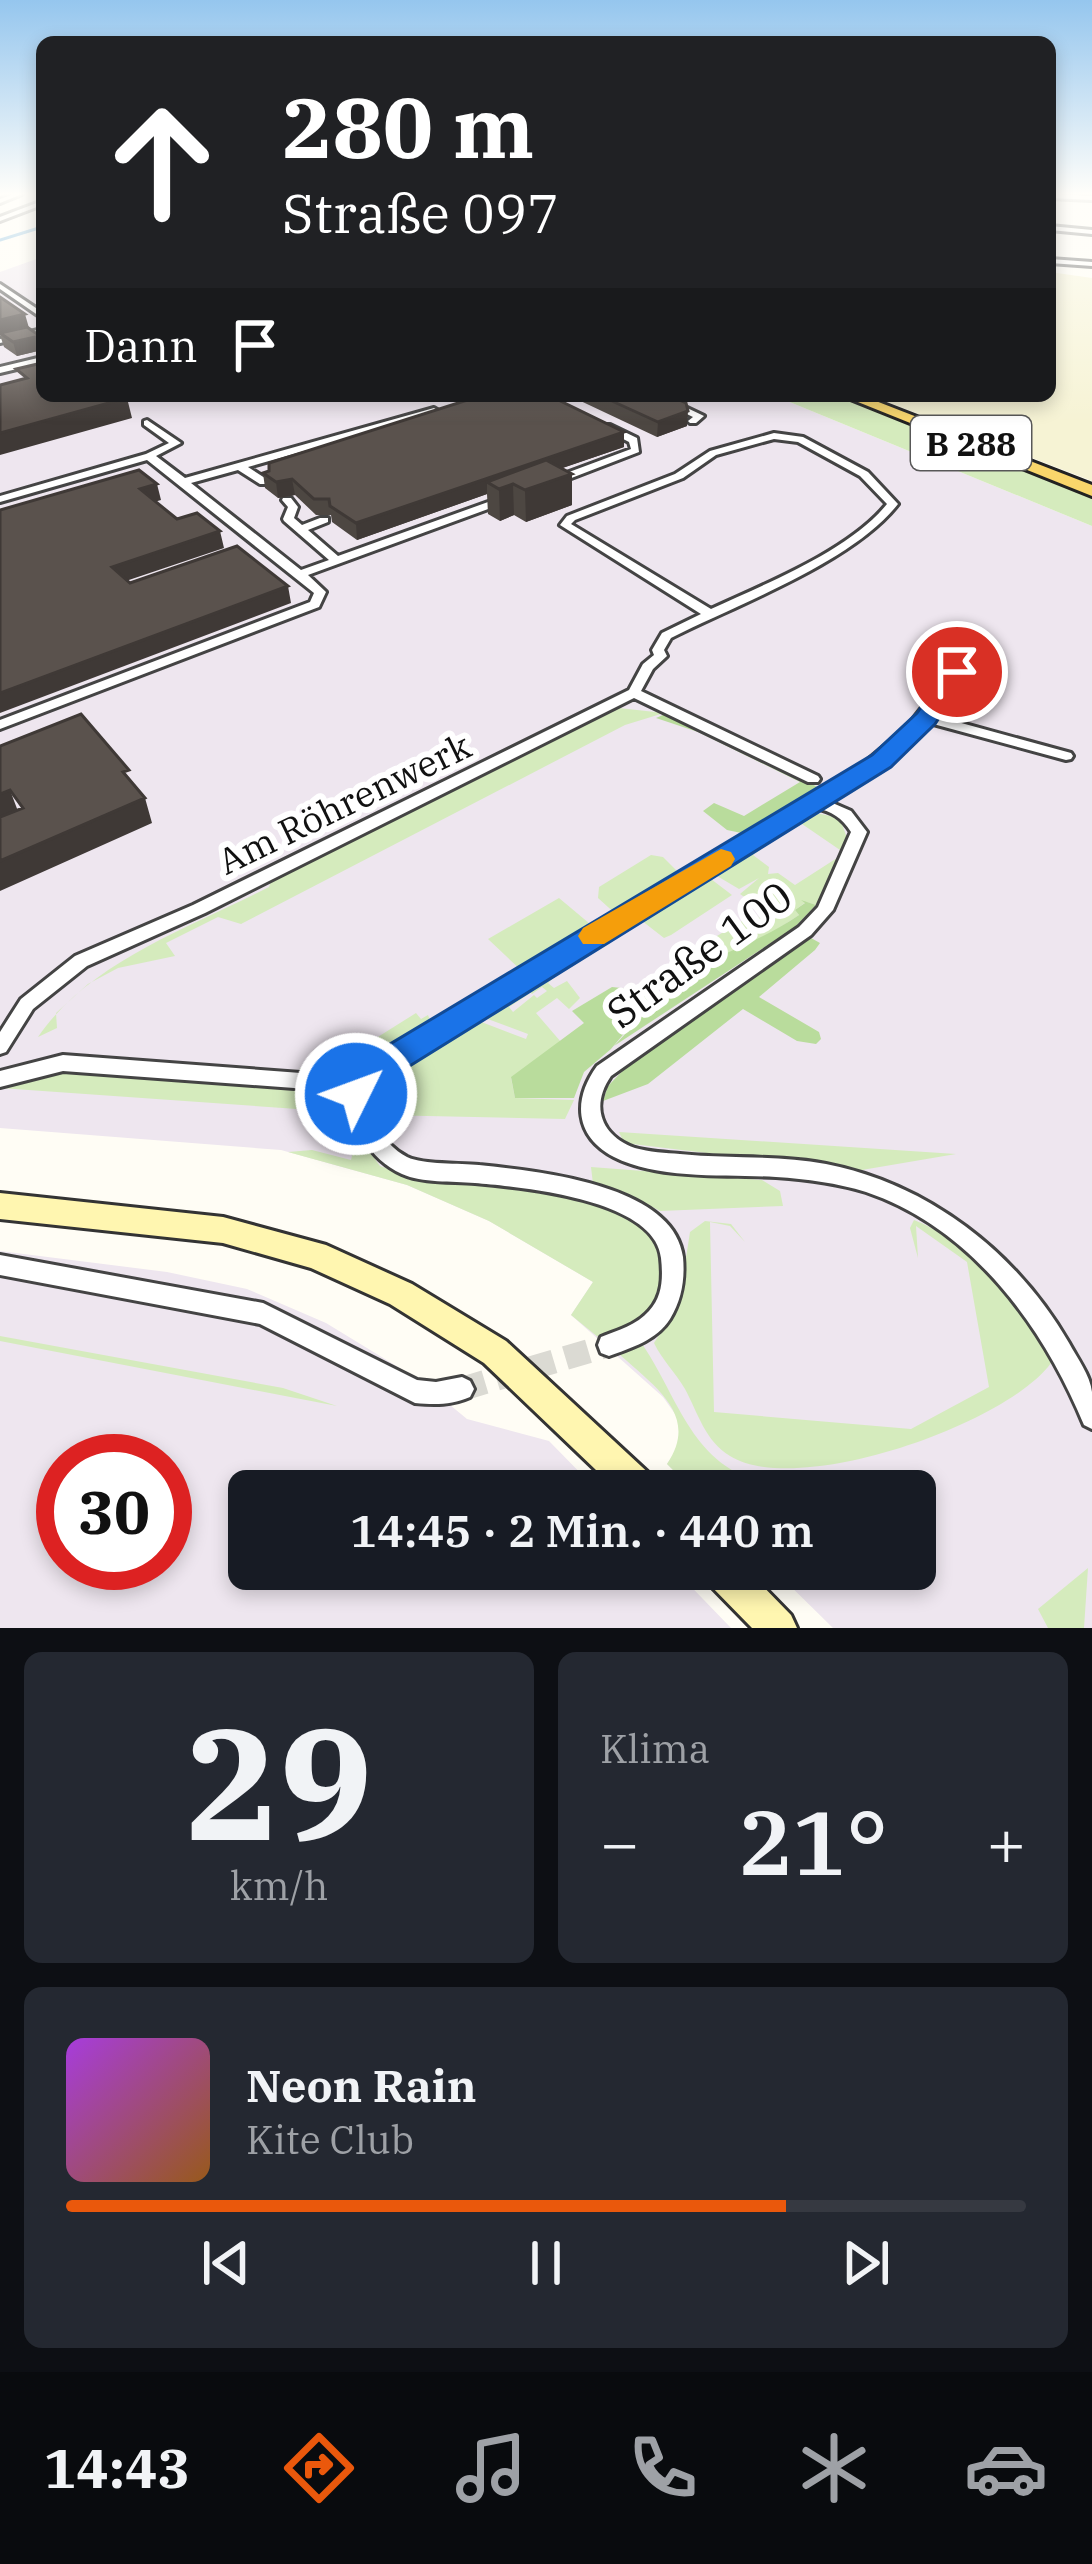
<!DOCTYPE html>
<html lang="de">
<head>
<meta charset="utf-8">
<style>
  body { margin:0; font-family:"IBM Plex Serif",serif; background:#242831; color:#f1f3f6; height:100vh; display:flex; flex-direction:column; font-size:45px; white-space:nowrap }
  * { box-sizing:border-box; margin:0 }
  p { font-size:39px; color:#9ea1a6 }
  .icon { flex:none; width:66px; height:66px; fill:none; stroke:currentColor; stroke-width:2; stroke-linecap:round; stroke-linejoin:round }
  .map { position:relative; height:1628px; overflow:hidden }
  .sheet { display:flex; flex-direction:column; gap:24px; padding:24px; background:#0d0f14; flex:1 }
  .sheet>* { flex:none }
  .banner { position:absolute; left:36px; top:36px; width:1020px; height:366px; border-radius:18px; box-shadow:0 6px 18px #0003; background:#202124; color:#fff; overflow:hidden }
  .speed { position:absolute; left:36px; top:1434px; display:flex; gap:24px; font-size:60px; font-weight:700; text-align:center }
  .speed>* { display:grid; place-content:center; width:156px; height:156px; border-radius:50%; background:#171b24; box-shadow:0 6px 18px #0003; line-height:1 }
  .speed .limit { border:18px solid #d22; background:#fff; color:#111 }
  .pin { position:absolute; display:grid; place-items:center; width:102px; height:102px; color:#fff; margin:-51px; border:6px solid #fff; border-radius:50%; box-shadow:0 3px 12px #0007 }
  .me { position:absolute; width:132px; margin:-66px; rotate:48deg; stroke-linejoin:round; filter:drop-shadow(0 0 9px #0008) }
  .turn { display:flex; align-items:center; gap:42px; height:252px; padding:0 48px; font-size:54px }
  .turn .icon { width:156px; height:156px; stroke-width:2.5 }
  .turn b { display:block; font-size:84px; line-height:102px }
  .then { display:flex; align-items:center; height:114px; padding:0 48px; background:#0003; gap:24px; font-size:45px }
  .big { font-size:90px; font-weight:600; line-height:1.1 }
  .sheet .tile { flex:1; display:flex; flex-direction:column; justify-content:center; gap:18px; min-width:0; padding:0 42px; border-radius:18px; background:#242831 }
  .sheet .dial { align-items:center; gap:0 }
  .dial b { font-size:156px; line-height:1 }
  .song { display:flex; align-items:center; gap:36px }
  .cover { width:144px; height:144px; border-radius:18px; background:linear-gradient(135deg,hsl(280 70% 55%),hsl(30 70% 35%)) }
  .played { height:12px; border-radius:6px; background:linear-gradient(90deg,#ea580c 75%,#363941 75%) }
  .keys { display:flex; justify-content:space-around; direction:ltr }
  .heat { display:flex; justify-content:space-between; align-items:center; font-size:66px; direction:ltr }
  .sheet .tiles { flex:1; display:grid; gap:24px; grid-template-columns:1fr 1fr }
  .tile:last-child { grid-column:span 2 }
  .trip { position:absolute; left:228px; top:1470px; width:708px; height:120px; border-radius:18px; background:#171b24; box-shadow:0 6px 18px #0003; font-weight:600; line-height:120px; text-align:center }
  .tab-bar { display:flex; height:192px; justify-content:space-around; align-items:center; background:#090b0e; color:#9ea1a6 }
  .tab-bar .icon { width:84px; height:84px }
  .tab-bar .current { color:#ea580c }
  .tab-bar b { font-size:54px; color:#f1f3f6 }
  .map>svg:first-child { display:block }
  .industrial { fill:#eee6ef; fill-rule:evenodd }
  .farmland { fill:#f6f3d4 }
  .green { fill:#d5ebbd }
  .forest { fill:#b9dc9c }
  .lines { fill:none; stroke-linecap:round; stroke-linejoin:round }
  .stream { stroke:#3f96cf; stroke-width:3 }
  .street-tunnel { stroke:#dbdad3; stroke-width:24; stroke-dasharray:24 12; stroke-linecap:butt }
  .street-casing { stroke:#444; stroke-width:6 }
  .secondary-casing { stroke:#333; stroke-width:6 }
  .primary-casing { stroke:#222; stroke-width:6 }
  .street { fill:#fff; fill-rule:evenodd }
  .secondary { fill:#fff6b0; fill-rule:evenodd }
  .primary { fill:#f9d66b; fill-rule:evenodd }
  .wall { fill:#4d4742 }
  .shaded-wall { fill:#3f3936 }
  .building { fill:#5a524d; stroke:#3f3936; stroke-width:3 }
  .route { fill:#1a73e8; stroke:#114b97; stroke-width:3 }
  .slow { fill:#f59e0b }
  .labels { text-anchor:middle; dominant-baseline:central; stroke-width:12; stroke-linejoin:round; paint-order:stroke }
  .shield { fill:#fff; stroke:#585858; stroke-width:3 }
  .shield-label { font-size:33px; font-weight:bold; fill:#111 }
  .street-label { font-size:36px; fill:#111; stroke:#fff }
  .near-street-label { font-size:42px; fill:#111; stroke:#fff }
</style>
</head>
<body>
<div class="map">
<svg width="1092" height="1628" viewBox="0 0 1092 1628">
  <rect width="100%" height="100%" fill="#fffdf5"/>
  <path class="industrial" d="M42 257V396H775L1092 526V1628H833L773 1569H915V1491H694L667 1464 680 1444V1421L663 1397 571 1315 593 1282 489 1221 407 1185 281 1150 0 1128V272Z
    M0 1251 167 1272 247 1289 326 1323 421 1381 467 1419 549 1441 598 1491H249V1569H674L731 1628H0ZM63 1461H165V1563H63Z"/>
  <path class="farmland" d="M1050 272 1092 278V481L872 396H1050Z"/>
  <path class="green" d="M775 396H841L1092 495V526Z
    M619 708 664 713 625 725 241 924 218 917 166 943 175 956 118 968 88 984 56 1013 57 1028 38 1037C90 961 190 928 269 887L271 881Z
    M811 812 840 818 849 844 816 905 806 902 795 910 799 915C767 936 728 962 690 968L704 959 695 950 700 946 754 914 760 918 768 913 740 894 759 878 739 889 712 873 753 846 760 850 753 855 769 867 768 874 778 873 795 885 837 858 840 850 802 824 795 828 789 823Z
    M651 855 663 857 682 876 618 916 598 898 599 887Z
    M707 876 732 895 671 935 664 938 637 917Z
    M559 898 596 929 524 973 488 939Z
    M553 968 558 974 548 983 554 988 567 981 580 998 569 1009 557 998 536 1013 561 1042 511 1078 515 1098 574 1100 565 1119 379 1115 366 1096 373 1081 471 1018 526 1039 528 1034 477 1015 522 987 529 994 509 1007 513 1012 534 995 537 998 547 991 542 987 532 994 524 986Z
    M416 1013 421 1019 428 1015 433 1028C395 1051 345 1094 299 1068L339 1066 338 1062Z
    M65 1069 327 1089 348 1101 354 1113 0 1088V1082Z
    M619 1132 956 1154 856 1171 624 1143Z
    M312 1150 351 1160 353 1152H370L380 1166 400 1173C457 1180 605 1187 644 1224 652 1232 658 1245 665 1255L660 1300 628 1328 599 1338 571 1315 593 1282 489 1221 407 1185 288 1152Z
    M591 1167 762 1180 780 1191 783 1206 660 1211 624 1192 593 1184Z
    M914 1220C962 1238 1043 1311 1051 1363 1007 1424 798 1498 730 1456 705 1441 698 1413 685 1389 676 1373 662 1360 654 1343L679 1303 690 1232 705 1221 731 1224 745 1242 730 1226 710 1222 714 1412 911 1429 989 1387 967 1262 916 1226 918 1258 910 1228Z
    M0 1336 283 1388 337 1406 0 1341Z
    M640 1341C677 1393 690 1463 759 1481L677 1474 667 1464C701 1414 652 1385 617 1352Z
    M1088 1568 1084 1628H1048L1038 1609Z"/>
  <path class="forest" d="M665 714 824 790 751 835 727 830 703 811 714 803 744 816 800 782 698 732 656 718Z
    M801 900 816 905 795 927 614 1046 664 992 659 988C703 959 754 946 799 915L795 910 805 903Z
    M811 938 820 943 815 950 759 997 819 1032 821 1039 816 1044 797 1041 743 1009 648 1084 603 1101 608 1086 632 1061Z
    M612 987 659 992 611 1049 584 1072 574 1098H515L511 1077 584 1023 572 1011Z"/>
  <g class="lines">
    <path class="stream" d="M0 240 42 227"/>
    <path class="street-tunnel" d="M462 1389 609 1345"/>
    <defs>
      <path id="street" d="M14 194H22L0 203V199Z
        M1050 194 1092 196V200L1050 198Z
        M42 201V205L0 221V217Z
        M1050 226 1092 230V234L1050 230Z
        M1050 259 1092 262V266L1050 263Z
        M0 284 42 312V318L0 289Z
        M42 329V333L0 343V339Z
        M42 357V363L0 373V367Z
        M649 396H662L704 416 696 423H690L688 421 693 417Z
        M434 408 439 411 437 413 248 467 268 480V484H260L238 470 191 483 301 570 329 560 284 521 283 519 288 507 282 500 283 498H291L298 507 294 518 302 525 320 518H328V522L308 530 338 556 502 497H510V501L308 575 326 592 319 607 0 729V720L310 602 314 593 147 460 0 502V496L146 454 169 443 144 425V421L147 420 181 443 156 456 185 478Z
        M604 425H610L637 438 639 452 561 482H553V478L631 449 629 442 604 429Z
        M774 433 803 437 868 472 898 504C853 562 738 604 671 638L664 650 667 656 653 669 641 691 818 776 820 779 818 782H808L634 698 205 913 87 966 33 1009 6 1052 0 1054V1032L21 999 75 956 193 905 629 690 643 664 654 655 652 650 662 633 701 614 560 525 567 516 675 474 710 451ZM774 439 798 442 860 476 887 504C849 551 765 584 711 609L571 524 575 520 683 478 716 455Z
        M957 668 963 672 932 715 1071 753 1073 756 1071 759 1066 760 926 722 881 765 828 801 851 811 867 832 833 910 811 935 611 1076C590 1106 601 1136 635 1148 649 1152 666 1153 680 1154 729 1159 779 1155 826 1164 929 1184 1017 1253 1069 1343 1077 1358 1090 1375 1092 1392 1092 1404 1092 1417 1092 1429L1084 1425C1043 1326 972 1228 866 1192 837 1183 807 1179 776 1177 727 1174 659 1180 614 1157 574 1136 573 1099 597 1066L799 927 818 907 851 832C842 818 832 811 815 808L367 1089C369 1116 381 1143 407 1157 424 1165 460 1163 479 1165 537 1171 674 1184 683 1257 685 1279 682 1299 670 1319 657 1340 631 1348 609 1356L601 1353 598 1345 601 1337C618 1330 637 1325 649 1311 663 1296 663 1277 661 1258 655 1199 521 1187 475 1183 452 1181 422 1183 402 1174 369 1159 352 1126 348 1092L63 1071 0 1087V1071L63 1055 354 1077 852 773 906 728 952 669Z
        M0 1255 263 1303 417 1380 436 1382 462 1377 470 1381 474 1389 470 1397C452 1405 435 1405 415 1403L260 1324 0 1275Z"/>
      <path id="secondary" d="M0 1193 223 1217 326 1245 412 1284 506 1341 655 1479 660 1491H618L484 1363 390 1304 311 1268 223 1243 0 1219Z
        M702 1569H746L791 1615 797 1628H752L707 1582Z"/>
      <path id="primary" d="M843 396H863L1092 485V496Z"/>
    </defs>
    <use href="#street" class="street-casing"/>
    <use href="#secondary" class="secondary-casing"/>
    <use href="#primary" class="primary-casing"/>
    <use href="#street" class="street"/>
    <use href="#secondary" class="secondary"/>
    <use href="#primary" class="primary"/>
  </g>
  <path class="wall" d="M0 297 28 328 40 336 42 350 17 356 4 347 0 335Z
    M570 396H670L687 426 657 437Z
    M624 432V447L562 468 572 474V505L526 522 514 515 500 521 488 514 487 494 357 540 332 522 331 515H316L295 495 278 498 265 488 263 473Z"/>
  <path class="shaded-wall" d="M25 314 29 328 0 335V320Z
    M40 336 42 350 17 356 13 342Z
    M114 396H152L128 402 132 418 0 455V433Z
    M688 411 687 426 657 437 658 422Z
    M624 432V447L513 485 514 515 500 521 499 489 487 482V494L357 540 356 523Z
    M572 474V505L526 522 525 490Z
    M292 479 295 495 278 498 276 482Z
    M157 484 161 500 144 505 140 489Z
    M220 531 224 548 117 584 112 567Z
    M288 586 291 603 0 713V693Z
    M10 790 19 814 0 823V794Z
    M145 798 152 823 0 891V861Z"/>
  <path class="building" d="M0 297 25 314 0 320Z
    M27 327 40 336 13 342 0 333Z
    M42 363V396H124L127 398 0 433V385L27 378 16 369Z
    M480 396H550L624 432 356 523 330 506 329 499H314L292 479 276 482 263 473 269 471V463Z
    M601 396H670L686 403 688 411 658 422Z
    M546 460 572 474 525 490 513 484 499 489 487 482Z
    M139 470 157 484 140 489 177 519 197 513 220 531 112 567 130 583 237 546 288 586 0 693V510Z
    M81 714 129 770 123 772 145 798 0 861V817L23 808 10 790 0 794V746Z"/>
  <linearGradient id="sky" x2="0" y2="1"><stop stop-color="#95c6ee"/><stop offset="0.46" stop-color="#fffefa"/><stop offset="1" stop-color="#fffefa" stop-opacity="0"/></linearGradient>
  <rect width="1092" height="422" fill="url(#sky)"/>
  <path class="route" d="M957 665 969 672 935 724 891 767 379 1085 368 1104 356 1108 344 1104 340 1085 355 1065 872 755 917 713 949 667Z"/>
  <path class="slow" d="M721 849 731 852 735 859 731 866 604 944H583L578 936 583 928Z"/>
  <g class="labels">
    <rect class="shield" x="911" y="416" width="120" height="54" rx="9"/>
    <g class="shield-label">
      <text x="971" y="443">B 288</text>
    </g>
    <g class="street-label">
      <text transform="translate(344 803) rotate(-26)">Am Röhrenwerk</text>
    </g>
    <g class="near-street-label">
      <text transform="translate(699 954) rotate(-36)">Straße 100</text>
    </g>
  </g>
</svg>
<div class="speed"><div class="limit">30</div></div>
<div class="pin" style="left:957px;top:672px;background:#d93025"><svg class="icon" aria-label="arrive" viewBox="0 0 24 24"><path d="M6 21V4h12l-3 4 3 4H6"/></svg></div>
<svg class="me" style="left:356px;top:1094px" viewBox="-20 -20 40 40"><circle r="17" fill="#1a73e8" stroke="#fff" stroke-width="3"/><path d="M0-11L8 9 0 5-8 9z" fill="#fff"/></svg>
<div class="trip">14:45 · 2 Min. · 440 m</div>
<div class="banner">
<div class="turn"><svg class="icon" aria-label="ahead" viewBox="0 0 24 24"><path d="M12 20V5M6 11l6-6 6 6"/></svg><div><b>280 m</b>Straße 097</div></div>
<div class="then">Dann<svg class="icon" aria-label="arrive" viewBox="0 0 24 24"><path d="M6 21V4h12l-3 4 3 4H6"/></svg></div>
</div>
</div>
<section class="sheet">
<div class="tiles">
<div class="tile dial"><b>29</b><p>km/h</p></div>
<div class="tile"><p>Klima</p>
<div class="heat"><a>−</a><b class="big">21°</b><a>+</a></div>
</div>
<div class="tile">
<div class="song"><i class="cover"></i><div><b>Neon Rain</b><p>Kite Club</p></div></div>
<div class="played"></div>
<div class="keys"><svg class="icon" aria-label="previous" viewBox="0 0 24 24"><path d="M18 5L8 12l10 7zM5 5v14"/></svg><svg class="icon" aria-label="pause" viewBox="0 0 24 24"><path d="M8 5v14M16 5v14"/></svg><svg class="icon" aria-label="next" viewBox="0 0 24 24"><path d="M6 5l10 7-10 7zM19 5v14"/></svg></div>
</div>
</div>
</section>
<nav class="tab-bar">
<b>14:43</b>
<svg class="icon current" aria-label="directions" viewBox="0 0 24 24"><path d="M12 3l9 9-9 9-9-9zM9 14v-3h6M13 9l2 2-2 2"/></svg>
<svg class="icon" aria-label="music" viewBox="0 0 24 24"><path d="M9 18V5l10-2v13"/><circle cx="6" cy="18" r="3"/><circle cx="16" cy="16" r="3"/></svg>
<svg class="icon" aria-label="phone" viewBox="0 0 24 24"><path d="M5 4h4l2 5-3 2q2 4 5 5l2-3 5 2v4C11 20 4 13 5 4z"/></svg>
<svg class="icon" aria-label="climate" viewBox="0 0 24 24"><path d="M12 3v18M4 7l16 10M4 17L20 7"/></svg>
<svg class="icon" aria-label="car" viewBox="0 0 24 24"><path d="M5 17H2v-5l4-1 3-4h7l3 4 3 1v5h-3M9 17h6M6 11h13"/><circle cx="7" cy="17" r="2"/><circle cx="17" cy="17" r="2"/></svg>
</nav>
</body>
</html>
